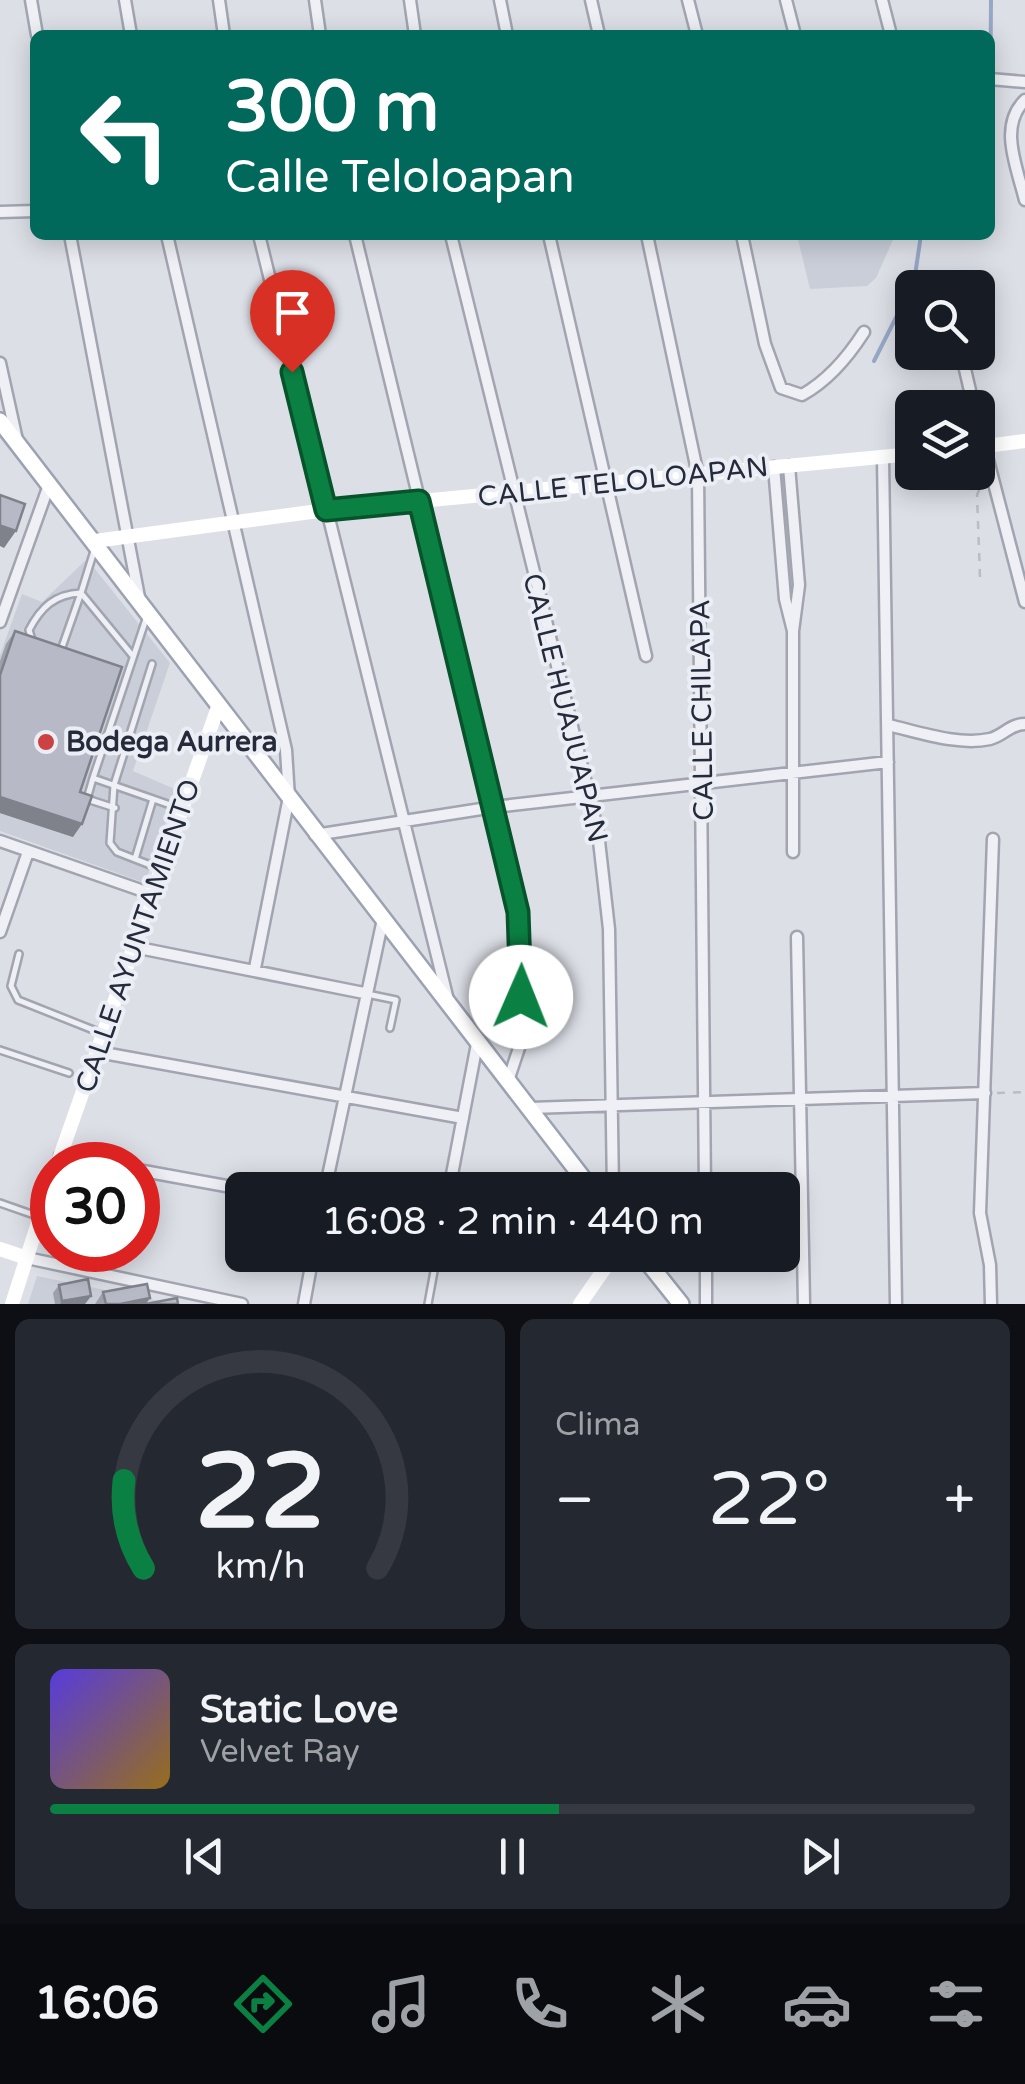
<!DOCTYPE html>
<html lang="es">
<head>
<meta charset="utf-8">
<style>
  body { margin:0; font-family:"Varela Round",sans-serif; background:#242831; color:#f1f3f6; height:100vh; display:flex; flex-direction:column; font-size:38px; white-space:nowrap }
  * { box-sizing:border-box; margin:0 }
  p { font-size:32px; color:#9ea1a6 }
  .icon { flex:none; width:55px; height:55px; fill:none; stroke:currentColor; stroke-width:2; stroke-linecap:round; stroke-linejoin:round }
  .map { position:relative; height:1304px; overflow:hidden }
  .drawer { display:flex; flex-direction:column; gap:15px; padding:15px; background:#0d0f14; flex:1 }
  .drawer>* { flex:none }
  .top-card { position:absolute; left:30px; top:30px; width:965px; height:210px; border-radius:15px; box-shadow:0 5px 25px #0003; background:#00695c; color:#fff; overflow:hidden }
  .buttons { position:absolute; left:895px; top:270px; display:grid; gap:20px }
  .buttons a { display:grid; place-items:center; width:100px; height:100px; border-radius:15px; background:#171b24; box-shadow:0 5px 25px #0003; font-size:50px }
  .speed { position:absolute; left:30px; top:1142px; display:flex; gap:20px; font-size:50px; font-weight:700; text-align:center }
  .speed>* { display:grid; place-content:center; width:130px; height:130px; border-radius:50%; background:#171b24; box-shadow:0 5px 25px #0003; line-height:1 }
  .speed .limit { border:15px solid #d22; background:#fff; color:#111 }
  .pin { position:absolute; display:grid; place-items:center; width:85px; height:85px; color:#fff; margin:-102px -42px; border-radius:50% 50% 50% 0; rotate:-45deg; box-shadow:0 0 10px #0007 }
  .pin .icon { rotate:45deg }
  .me { position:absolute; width:110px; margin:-55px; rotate:1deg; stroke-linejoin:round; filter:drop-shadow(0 0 8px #0008) }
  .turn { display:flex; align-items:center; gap:35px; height:210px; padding:0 30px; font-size:45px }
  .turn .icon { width:130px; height:130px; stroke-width:2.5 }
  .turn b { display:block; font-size:70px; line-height:85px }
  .big { font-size:75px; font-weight:600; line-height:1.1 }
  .drawer .card { flex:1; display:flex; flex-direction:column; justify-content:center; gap:15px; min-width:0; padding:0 35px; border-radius:15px; background:#242831 }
  .drawer .dial { align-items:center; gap:0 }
  .dial svg { height:260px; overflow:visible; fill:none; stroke:#363941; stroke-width:7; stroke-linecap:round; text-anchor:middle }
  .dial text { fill:#f1f3f6; stroke:none }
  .song { display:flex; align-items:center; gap:30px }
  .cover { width:120px; height:120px; border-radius:15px; background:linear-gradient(135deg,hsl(250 70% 55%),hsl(40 70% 35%)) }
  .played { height:10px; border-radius:5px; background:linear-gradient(90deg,#0b8043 55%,#363941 55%) }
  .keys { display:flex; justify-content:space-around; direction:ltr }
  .heat { display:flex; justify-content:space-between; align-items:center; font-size:55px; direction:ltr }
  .drawer .tiles { flex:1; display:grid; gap:15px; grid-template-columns:1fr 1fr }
  .card:last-child { grid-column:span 2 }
  .trip { position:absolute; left:225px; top:1172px; width:575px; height:100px; border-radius:15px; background:#171b24; box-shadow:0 5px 25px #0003; font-weight:600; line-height:100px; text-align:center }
  .dock { display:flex; height:160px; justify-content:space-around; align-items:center; background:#090b0e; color:#9ea1a6 }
  .dock .icon { width:70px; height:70px }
  .dock .selected { color:#0b8043 }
  .dock b { font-size:45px; color:#f1f3f6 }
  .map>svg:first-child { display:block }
  .built { fill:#caced8 }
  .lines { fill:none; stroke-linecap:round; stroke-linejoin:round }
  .stream { stroke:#97a8c6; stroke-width:4 }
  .lane-casing { stroke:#a2a5b0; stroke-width:10 }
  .street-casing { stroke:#a2a5b0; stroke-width:15 }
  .primary-casing { stroke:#9ca2b1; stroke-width:20 }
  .path { stroke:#bbbdc5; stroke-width:2.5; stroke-dasharray:8 8; stroke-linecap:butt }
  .lane { stroke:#eff0f5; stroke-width:5 }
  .street { stroke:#eff0f5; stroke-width:10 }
  .secondary { stroke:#fff; stroke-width:14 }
  .primary { stroke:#fff; stroke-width:15 }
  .wall { fill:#9da0aa }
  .shaded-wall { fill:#80828b }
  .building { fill:#b7bac6; stroke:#80828b; stroke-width:2.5 }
  .route-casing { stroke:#07532c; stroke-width:25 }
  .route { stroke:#0b8043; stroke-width:18 }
  .poi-dot { fill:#cb4244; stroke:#ebeef4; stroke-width:4 }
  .labels { text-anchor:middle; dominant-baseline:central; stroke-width:8; stroke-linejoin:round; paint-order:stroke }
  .street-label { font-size:28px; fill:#262b3c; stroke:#ebeef4 }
  .poi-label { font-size:28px; font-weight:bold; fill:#262b3c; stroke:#ebeef4; text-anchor:start }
</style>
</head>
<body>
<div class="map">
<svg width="1025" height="1304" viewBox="0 0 1025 1304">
  <rect width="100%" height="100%" fill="#dcdfe6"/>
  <path class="built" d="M797 235H895L876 278 867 286 810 289Z
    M87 559 170 663 133 771 177 790 145 883 0 831V655L22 594 42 602Z
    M37 1276 174 1304H28Z"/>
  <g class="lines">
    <path class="stream" d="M990 130 991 0
      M874 361 914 282 921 235"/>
    <defs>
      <path id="lane" d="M146 619 93 778 179 808
        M32 640 29 630C41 607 55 594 81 593L94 551
        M61 650 81 593 132 655
        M152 664 114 785 110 843 117 852 158 868
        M93 778 87 799 115 808
        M135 859 153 799
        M19 954 11 986 18 1000 101 1033
        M367 994 396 1000 390 1028
        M0 1050 69 1073
        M0 1203 37 1216
        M428 1304 437 1255"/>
      <path id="street" d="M31 0 37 35
        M125 0 131 35
        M219 0 224 35
        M315 0 320 35
        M410 0 415 35
        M500 0 507 35
        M591 0 599 35
        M688 0 697 35
        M786 0 795 35
        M882 0 891 35
        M990 79 1025 82
        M1025 100C998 126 1017 167 1025 200
        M0 212 35 211
        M70 235 139 597
        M167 235 286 750 289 797 255 968
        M259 235 447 996
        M355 235 519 912V1048L508 1081
        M451 235 598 832 609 929 613 1190
        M549 235 646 656
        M647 235 698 475 705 1190
        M742 235 765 344 781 388 802 395C829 380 848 357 864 332
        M945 287V288
        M961 352 974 408
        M0 363 17 440
        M978 422 1025 602
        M883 458 896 1304
        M789 466 799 585 793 631V852
        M774 467 785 599 793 631
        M0 622 49 485
        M888 725C919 732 958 746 990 739 1003 736 1010 724 1025 724
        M315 835 494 807 888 762
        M0 841 152 894
        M0 932 28 852
        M797 937 804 1304
        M134 947 364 993
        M98 1052 463 1118
        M530 1108 985 1093
        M60 1156 111 1165
        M138 1170 248 1190
        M325 1190 383 919
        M449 1190 477 1044
        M588 1255 621 1262
        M706 1255V1304
        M27 1258 242 1304
        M304 1304 313 1255
        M991 1304 990 1265 980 1213 993 839"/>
      <path id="primary" d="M0 421 592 1190
        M642 1255 681 1304"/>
    </defs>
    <use href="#lane" class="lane-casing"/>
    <use href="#street" class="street-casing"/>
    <use href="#primary" class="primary-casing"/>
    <path class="path" d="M980 577 977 495 983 480
      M997 1093 1025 1092"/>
    <use href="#lane" class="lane"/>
    <use href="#street" class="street"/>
    <path class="secondary" d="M978 447 1025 441
      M95 541 326 510 912 454
      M57 1165 218 707
      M0 1249 27 1258
      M12 1304 52 1179
      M580 1304 614 1255"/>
    <use href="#primary" class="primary"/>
  </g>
  <path class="wall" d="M15 631 80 792 73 837 0 813V661L6 644Z
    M59 1285 91 1296 85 1304H55L53 1293Z
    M103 1292 146 1304H95Z"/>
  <path class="shaded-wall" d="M2 526 16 531 4 548 0 546V529Z
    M0 797 82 824 73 837 0 813Z
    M91 1296 85 1304H60L62 1301Z
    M150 1298 146 1304H120Z"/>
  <path class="building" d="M0 495 25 504 16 531 2 526 0 532Z
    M15 631 122 667 80 792 92 796 82 824 0 797V675Z
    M88 1279 91 1296 62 1301 59 1285Z
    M147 1284 150 1298 120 1304H106L103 1292Z
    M177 1298 178 1304H146Z"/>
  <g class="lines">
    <defs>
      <path id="route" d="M292 372 326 510 419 501 518 912 521 997"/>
    </defs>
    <use href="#route" class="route-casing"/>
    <use href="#route" class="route"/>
  </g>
  <circle class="poi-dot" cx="46" cy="742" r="10"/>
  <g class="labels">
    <g class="street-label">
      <text transform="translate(623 482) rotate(-6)">CALLE TELOLOAPAN</text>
      <text transform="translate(565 708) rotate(76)">CALLE HUAJUAPAN</text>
      <text transform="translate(702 710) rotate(-91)">CALLE CHILAPA</text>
      <text transform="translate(138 936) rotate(-71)">CALLE AYUNTAMIENTO</text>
    </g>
    <g class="poi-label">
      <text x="66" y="742">Bodega Aurrera</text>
    </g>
  </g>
</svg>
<div class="buttons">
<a><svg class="icon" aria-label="search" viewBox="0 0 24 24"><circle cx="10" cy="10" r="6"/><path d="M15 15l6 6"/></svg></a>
<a><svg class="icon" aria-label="layers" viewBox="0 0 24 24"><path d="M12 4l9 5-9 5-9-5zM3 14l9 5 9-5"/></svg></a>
</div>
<div class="speed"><div class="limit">30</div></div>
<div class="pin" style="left:292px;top:372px;background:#d93025"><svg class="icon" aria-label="arrive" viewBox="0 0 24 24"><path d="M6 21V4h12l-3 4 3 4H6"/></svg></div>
<svg class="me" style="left:521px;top:997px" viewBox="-20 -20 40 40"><circle r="19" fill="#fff"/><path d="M0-13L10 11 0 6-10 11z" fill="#0b8043"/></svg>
<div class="trip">16:08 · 2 min · 440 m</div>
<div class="top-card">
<div class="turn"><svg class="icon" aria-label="left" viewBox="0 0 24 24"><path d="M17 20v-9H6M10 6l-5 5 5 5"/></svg><div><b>300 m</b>Calle Teloloapan</div></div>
</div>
</div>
<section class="drawer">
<div class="tiles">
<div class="card dial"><svg viewBox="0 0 100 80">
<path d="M14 69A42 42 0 1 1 86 69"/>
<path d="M14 69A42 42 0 0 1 8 42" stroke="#0b8043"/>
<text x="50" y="56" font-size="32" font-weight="700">22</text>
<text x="50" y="72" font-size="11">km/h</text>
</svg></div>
<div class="card"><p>Clima</p>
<div class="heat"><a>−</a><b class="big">22°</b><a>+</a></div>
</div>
<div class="card">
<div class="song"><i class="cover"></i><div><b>Static Love</b><p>Velvet Ray</p></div></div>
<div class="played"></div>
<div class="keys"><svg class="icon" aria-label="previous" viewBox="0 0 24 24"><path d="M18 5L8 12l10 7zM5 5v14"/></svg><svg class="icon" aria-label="pause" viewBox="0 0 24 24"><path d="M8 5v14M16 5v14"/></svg><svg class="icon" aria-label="next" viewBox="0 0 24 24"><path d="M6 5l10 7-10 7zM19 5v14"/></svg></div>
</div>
</div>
</section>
<nav class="dock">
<b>16:06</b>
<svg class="icon selected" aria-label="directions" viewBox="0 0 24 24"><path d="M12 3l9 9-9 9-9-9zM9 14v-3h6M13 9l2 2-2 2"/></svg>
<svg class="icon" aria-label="music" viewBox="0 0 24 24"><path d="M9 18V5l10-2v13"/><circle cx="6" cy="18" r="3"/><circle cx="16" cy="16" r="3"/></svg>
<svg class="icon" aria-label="phone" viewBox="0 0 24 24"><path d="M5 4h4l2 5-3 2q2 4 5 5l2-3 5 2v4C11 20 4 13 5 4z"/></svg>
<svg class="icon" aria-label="climate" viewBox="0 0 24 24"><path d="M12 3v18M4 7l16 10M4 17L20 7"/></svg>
<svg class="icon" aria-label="car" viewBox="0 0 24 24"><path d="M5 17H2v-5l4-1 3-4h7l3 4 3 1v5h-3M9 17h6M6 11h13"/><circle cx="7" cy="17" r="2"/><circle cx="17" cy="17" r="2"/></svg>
<svg class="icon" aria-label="filters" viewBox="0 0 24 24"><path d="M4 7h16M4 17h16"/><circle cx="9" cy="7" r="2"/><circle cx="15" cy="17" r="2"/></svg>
</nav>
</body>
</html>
